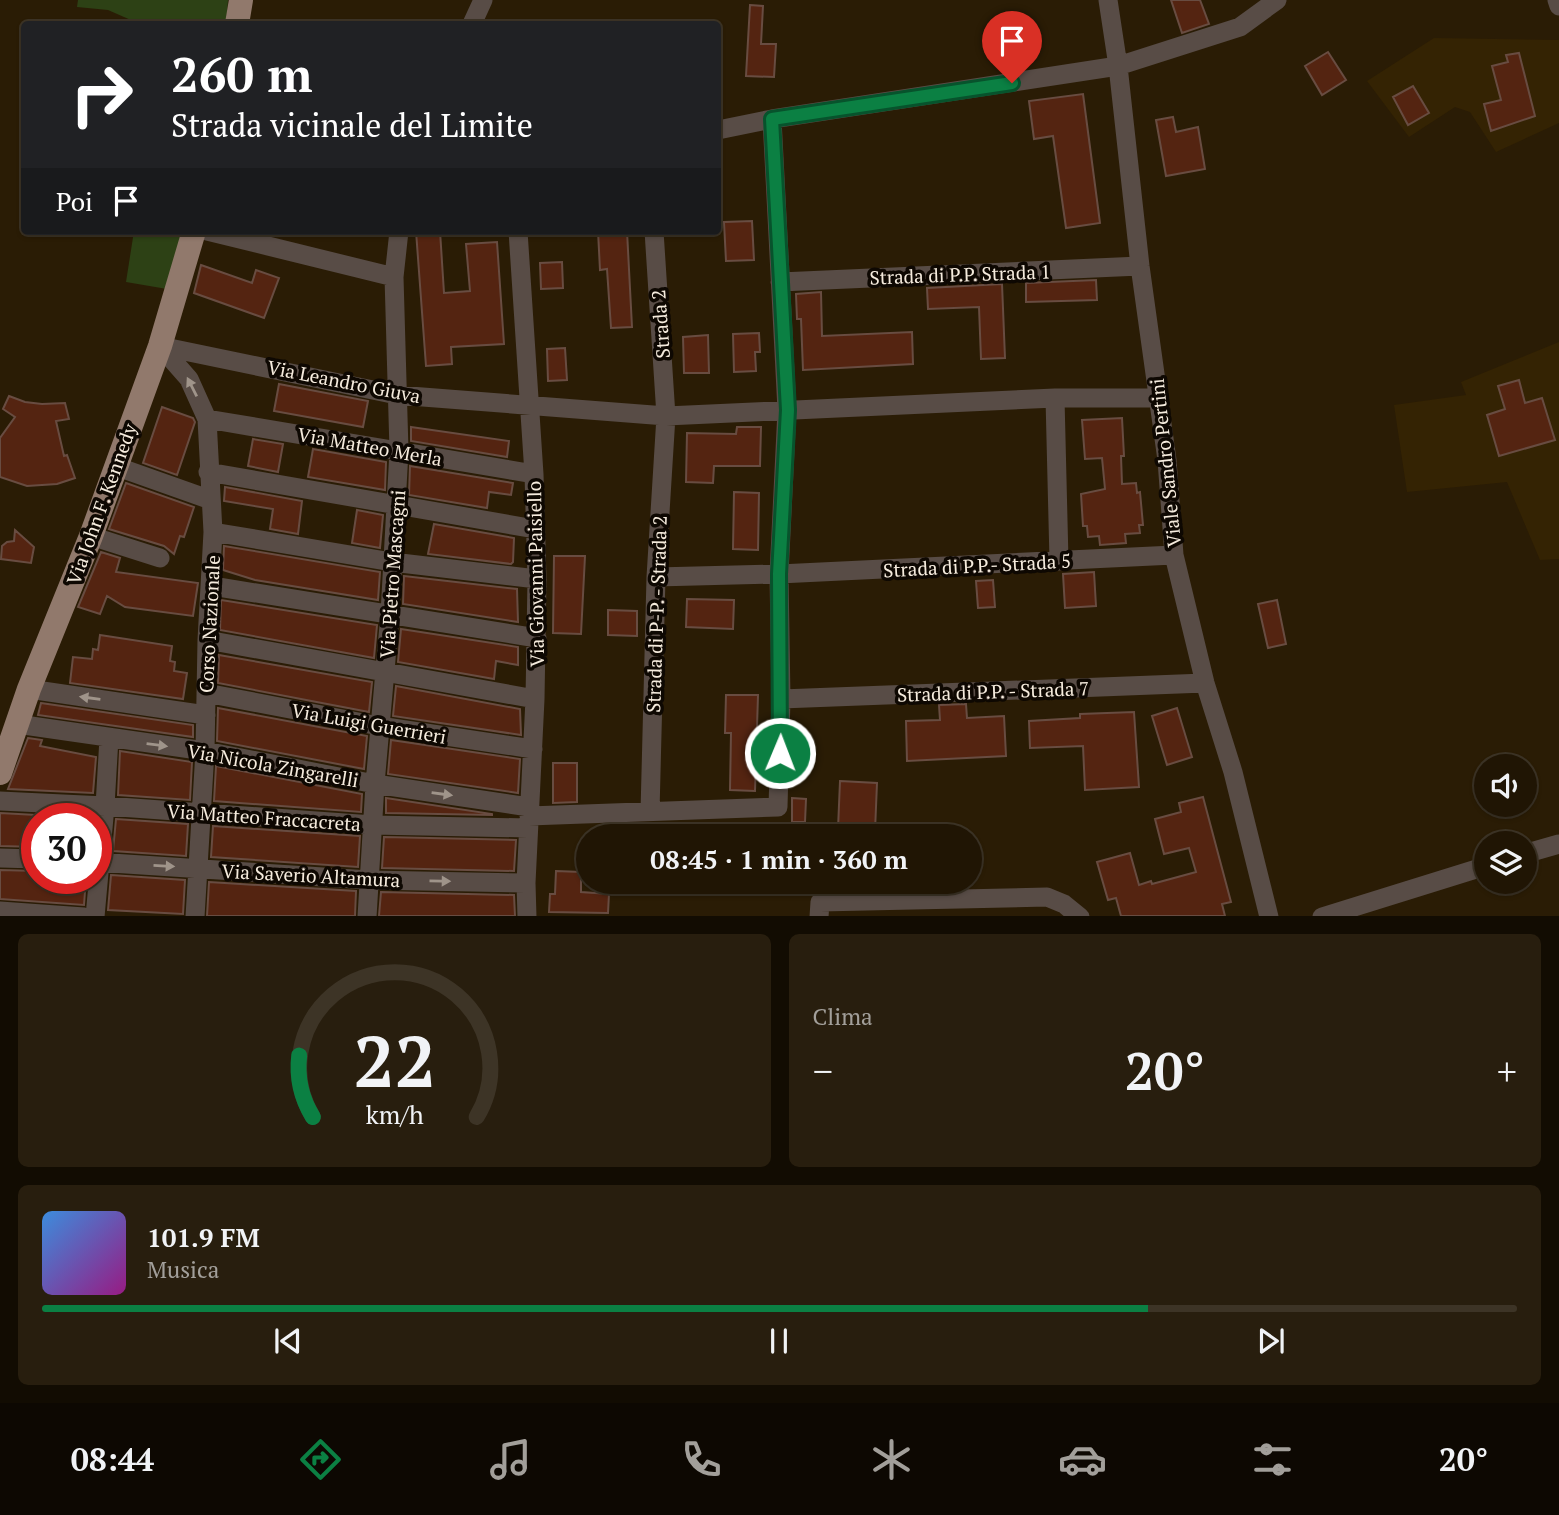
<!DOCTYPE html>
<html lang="it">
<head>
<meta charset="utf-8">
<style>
  body { margin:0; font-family:"PT Serif",serif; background:#281e0e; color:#f1f3f6; height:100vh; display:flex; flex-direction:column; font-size:26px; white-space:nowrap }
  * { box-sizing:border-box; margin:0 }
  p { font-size:23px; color:#a29f9a }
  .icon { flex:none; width:38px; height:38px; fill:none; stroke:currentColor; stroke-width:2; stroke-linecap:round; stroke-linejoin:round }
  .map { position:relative; height:916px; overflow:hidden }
  .drawer { display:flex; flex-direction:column; gap:18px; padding:18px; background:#120c02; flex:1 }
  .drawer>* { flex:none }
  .hud { position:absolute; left:21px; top:21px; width:700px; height:214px; border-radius:7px; box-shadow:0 2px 5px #0004,0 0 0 2px #3d3426; background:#202124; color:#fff; overflow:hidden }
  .buttons { position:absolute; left:1474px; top:754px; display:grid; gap:14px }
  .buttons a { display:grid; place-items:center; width:63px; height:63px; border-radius:50%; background:#201504; box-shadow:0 2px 5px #0004,0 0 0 2px #3d3426; font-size:35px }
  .speed { position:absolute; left:21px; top:803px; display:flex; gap:14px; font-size:35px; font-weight:700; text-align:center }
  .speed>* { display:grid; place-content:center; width:91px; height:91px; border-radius:50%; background:#201504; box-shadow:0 2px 5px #0004,0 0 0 2px #3d3426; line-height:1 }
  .speed .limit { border:10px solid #d22; background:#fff; color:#111 }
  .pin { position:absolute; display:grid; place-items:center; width:60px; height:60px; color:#fff; margin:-72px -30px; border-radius:50% 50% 50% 0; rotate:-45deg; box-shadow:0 0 7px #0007 }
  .pin .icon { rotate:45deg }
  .me { position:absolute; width:77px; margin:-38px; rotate:1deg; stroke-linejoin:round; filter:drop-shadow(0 0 5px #0008) }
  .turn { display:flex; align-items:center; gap:24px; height:147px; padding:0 35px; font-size:32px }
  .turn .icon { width:91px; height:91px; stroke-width:2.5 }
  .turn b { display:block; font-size:49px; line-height:60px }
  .then { display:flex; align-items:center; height:66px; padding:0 35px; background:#0003; gap:14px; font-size:26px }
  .big { font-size:52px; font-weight:800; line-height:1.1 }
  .drawer .card { flex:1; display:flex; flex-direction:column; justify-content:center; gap:10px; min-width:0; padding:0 24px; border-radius:10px; background:#281e0e }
  .drawer .dial { align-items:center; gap:0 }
  .dial svg { height:182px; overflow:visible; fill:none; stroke:#3d3426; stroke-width:7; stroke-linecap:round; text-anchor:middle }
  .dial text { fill:#f1f3f6; stroke:none }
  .song { display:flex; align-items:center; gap:21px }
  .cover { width:84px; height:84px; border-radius:10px; background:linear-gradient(135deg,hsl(210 70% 55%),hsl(310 70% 35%)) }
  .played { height:7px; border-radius:4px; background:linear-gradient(90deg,#0b8043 75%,#3d3426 75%) }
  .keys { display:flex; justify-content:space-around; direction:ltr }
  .heat { display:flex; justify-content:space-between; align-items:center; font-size:38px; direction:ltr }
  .drawer .tiles { flex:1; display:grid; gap:18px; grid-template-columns:1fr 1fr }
  .card:last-child { grid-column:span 2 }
  .trip { position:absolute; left:576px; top:824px; width:406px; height:70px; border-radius:35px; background:#201504; box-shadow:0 2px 5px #0004,0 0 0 2px #3d3426; font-weight:800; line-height:70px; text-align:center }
  .tab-bar { display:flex; height:112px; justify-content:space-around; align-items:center; background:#0d0802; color:#a29f9a }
  .tab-bar .icon { width:49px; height:49px }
  .tab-bar .selected { color:#0b8043 }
  .tab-bar b { font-size:32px; color:#f1f3f6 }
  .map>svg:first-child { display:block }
  .built { fill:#342303 }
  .green { fill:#2d4115 }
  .building { fill:#542411; stroke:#684c41; stroke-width:2 }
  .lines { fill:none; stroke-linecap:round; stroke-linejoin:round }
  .minor { stroke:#584c46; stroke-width:19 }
  .major { stroke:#91796c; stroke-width:24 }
  .oneway { fill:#9f948a }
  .route-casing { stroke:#07532c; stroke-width:18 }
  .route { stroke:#0b8043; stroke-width:12 }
  .labels { text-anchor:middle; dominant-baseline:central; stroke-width:7; stroke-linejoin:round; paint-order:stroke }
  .street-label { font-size:19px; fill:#f5ebdd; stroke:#0e0802 }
</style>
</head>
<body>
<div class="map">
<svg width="1559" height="917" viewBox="0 0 1559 917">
  <rect width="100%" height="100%" fill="#2a1c05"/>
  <path class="built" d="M1434 38 1559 40V123L1496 152 1470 112 1455 107 1409 137 1367 81Z
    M1559 342V559L1540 560 1507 482 1407 492 1394 405 1466 395 1461 382Z"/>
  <path class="green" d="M78 0H228L226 24H140L108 10 77 7Z
    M134 231H185L167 289 126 282Z"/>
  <path class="building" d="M1171 0H1200L1209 24 1182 33Z
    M750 5 763 6 761 44H776L774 77 746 76Z
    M1328 52 1346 80 1322 95 1305 66Z
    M1519 53 1535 116 1491 131 1484 104 1501 100 1492 66 1508 62 1506 55Z
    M1413 86 1429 113 1408 125 1393 97Z
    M1083 94 1100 223 1066 228 1053 136 1034 139 1029 101Z
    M1173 117 1176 132 1198 127 1205 169 1166 176 1156 120Z
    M752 221 754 260 726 261 724 222Z
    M416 231H440L444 293 470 291 466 244 497 242 504 344 451 347 452 364 426 366Z
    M598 231H627L632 327 611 328 607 269 600 270Z
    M562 262 563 288 541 289 540 263Z
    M201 265 252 283 256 270 279 278 264 318 194 293Z
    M1096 280 1097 300 1026 302V283Z
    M1002 284 1005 358 981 359 979 307 928 309 927 288Z
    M821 292 822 336 912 332 913 364 803 370 801 319H797L796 294Z
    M759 333 760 352H755L756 371 734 372 733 334Z
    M708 335 709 373H684L683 337Z
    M565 348 567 380 548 381 547 349Z
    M1519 380 1525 403 1542 398 1555 440 1499 456 1487 415 1505 409 1498 386Z
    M279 384 368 401 363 427 274 411Z
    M9 396 25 402 42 404 65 403 69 419 56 421 64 456 67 455 75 478 57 484 27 486 0 477V438L15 417 3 409Z
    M162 407 193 418 195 422 177 475 143 463Z
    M1122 418 1124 456H1121L1122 484 1136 483 1137 493 1140 492 1143 525H1139L1140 533 1125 534 1126 543 1100 545 1099 536 1088 537 1087 526H1083L1081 494 1105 489 1102 458 1085 459 1082 420Z
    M411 427 509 441 507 457 411 441Z
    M737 427H761L760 466H714L713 483 686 482 687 433 736 434Z
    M253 439 283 444 278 472 248 466Z
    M313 449 386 462 385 490 308 477Z
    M410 466 513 483 511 495 489 492 487 508 409 495Z
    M126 483 194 507 184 537 180 536 174 554 164 546 109 529Z
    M225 487 302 501 298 534 270 529 273 509 224 501Z
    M734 492 759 493 758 550 733 549Z
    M357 510 383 515 380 548 352 543Z
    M434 524 514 538 513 562 511 564 428 554Z
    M15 530 34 547 31 563 1 559 2 546 7 542 14 541Z
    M224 546 380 572 378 600 255 580 223 570Z
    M101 552 120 558 116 572 198 583 193 616 125 607 107 596 100 614 78 607Z
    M554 556H585L581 634 553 633Z
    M1094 572 1096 606 1065 608 1063 574Z
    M404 576 517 589 518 622 403 604Z
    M993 580 995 607 978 608 976 581Z
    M687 599 734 600 733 629 686 627Z
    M221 600 377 625 374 658 220 630Z
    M1277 600 1286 644 1268 648 1258 604Z
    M608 610 637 611V636L608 635Z
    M401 629 518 647V665L496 661 494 679 398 662Z
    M100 635 172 646 170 661 175 662 174 671 187 673 183 699 70 683 73 657 92 659 93 649 98 650Z
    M219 655 372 682 369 712 218 683Z
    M396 686 520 709 521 735 393 716Z
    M726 695H758L755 791 730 790 731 733H725Z
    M41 703 193 725V737L38 715Z
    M966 704 967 718 1004 716 1006 756 907 761 906 721 940 720 939 705Z
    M218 708 367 736 364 769 217 741Z
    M1177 708 1192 757 1167 765 1152 716Z
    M1134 712 1139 787 1085 790 1083 746 1030 748 1029 721 1080 718V714Z
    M28 738 42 740 40 746 96 757 93 793 8 789Z
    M391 740 520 759 518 793 388 774Z
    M120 751 192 762 190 800 118 795Z
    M553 763H577V802L553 803Z
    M216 766 362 794 361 812 214 801Z
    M840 781 877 783 875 831 838 829Z
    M1203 797 1231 902 1222 904 1225 916H1121L1116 898 1108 900 1097 862 1130 853 1139 885 1151 881 1152 884 1196 872 1189 848 1164 854 1155 819 1181 812 1179 803Z
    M386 798 492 814V815L386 813Z
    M792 798 806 799 805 822H792Z
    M0 813 92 818 37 819V847L0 846Z
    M116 819 188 824 186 856 113 851Z
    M213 826 360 836 358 867 211 857Z
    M384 837 516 840 514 871 382 868Z
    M0 870 37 871V878H86L84 905 0 899Z
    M556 871 581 872V892L609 894 608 913 549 912 550 894H555Z
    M111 875 185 880 183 914 108 910Z
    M209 882 356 891 355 916H207Z
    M381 892 514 895 515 916H379Z"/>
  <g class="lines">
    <path class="minor" d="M1108 0 1118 66 1140 266 1167 460 1174 555 1205 683 1233 772 1269 917
      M1557 0 1559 6
      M472 24 483 0
      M718 130 772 119 1118 66 1240 27 1277 0
      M207 231 394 277
      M518 231 534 474 537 579 535 699 526 883 527 917
      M780 282 1140 266
      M160 346 397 395 666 416 1055 398H1159
      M160 346 189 379 207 419 213 532 207 640 205 751 195 917
      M1055 398 1059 561
      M207 419 534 474
      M115 466 211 500
      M208 472 535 529
      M213 532 392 562 537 579
      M91 536 160 558
      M656 577 779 574 1174 555
      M212 586 537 638
      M207 640 535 699
      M29 689 206 715
      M206 693 379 726 533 749
      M781 699 1205 683
      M17 724 205 751 375 784 529 807
      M0 801 105 806 373 825 528 828
      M650 812 656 577 666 416 654 231
      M529 816 778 807 781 699 779 574 787 410 772 119
      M1524 854 1559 844
      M0 858 37 859
      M96 862 369 880 526 883
      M0 911 84 917
      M95 917 105 806 109 738
      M367 917 375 784 390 614 399 451 394 277 399 231
      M819 917 820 902 1047 897 1064 904 1080 917
      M1322 917 1486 866"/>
    <path class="major" d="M237 24 241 0
      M0 773 29 689 91 536 160 346 194 231"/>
  </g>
  <defs><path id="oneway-solid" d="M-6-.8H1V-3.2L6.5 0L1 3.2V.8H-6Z" transform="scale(1.75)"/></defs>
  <g class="oneway">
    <use href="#oneway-solid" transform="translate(192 387) rotate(-117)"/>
    <use href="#oneway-solid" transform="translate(90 698) rotate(-172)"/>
    <use href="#oneway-solid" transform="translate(157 745) rotate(7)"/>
    <use href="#oneway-solid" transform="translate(442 794) rotate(8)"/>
    <use href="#oneway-solid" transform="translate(164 866) rotate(3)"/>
    <use href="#oneway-solid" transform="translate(440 881) rotate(1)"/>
  </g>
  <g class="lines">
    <defs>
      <path id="route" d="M780 753 779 574 788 410 772 119 1012 83"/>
    </defs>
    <use href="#route" class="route-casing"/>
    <use href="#route" class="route"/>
  </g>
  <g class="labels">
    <g class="street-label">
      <text transform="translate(960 274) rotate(-2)">Strada di P.P. Strada 1</text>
      <text transform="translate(660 324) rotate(-94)">Strada 2</text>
      <text transform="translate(344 381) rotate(11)">Via Leandro Giuva</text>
      <text transform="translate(370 446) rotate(10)">Via Matteo Merla</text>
      <text transform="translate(1165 463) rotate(-96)">Viale Sandro Pertini</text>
      <text transform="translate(101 504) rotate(-70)">Via John F. Kennedy</text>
      <text transform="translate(977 565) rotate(-3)">Strada di P.P.- Strada 5</text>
      <text transform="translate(392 574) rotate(-86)">Via Pietro Mascagni</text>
      <text transform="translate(535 574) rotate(-91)">Via Giovanni Paisiello</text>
      <text transform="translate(656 614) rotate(-88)">Strada di P-P. - Strada 2</text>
      <text transform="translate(209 624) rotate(-87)">Corso Nazionale</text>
      <text transform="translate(993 691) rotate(-2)">Strada di P.P. - Strada 7</text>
      <text transform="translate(369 723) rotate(10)">Via Luigi Guerrieri</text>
      <text transform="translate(273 765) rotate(10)">Via Nicola Zingarelli</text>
      <text transform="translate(264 817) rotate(4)">Via Matteo Fraccacreta</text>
      <text transform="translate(311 875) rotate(3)">Via Saverio Altamura</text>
    </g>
  </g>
</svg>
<div class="buttons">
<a><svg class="icon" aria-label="sound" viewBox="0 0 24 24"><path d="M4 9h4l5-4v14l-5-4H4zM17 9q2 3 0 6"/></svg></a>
<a><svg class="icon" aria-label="layers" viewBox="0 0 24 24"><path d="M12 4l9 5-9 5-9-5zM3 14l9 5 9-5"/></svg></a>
</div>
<div class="speed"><div class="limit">30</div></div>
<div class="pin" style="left:1012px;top:83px;background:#d93025"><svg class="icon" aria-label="arrive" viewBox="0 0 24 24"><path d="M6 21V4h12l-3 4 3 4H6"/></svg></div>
<svg class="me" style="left:780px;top:753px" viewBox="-20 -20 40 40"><circle r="17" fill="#0b8043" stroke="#fff" stroke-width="3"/><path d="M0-11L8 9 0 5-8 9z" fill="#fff"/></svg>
<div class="trip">08:45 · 1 min · 360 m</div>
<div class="hud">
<div class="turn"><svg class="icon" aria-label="right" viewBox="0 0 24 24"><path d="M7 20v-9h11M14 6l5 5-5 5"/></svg><div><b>260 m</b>Strada vicinale del Limite</div></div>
<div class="then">Poi<svg class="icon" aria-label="arrive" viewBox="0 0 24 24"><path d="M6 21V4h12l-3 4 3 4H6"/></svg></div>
</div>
</div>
<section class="drawer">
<div class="tiles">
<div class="card dial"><svg viewBox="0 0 100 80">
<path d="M14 69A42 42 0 1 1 86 69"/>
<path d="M14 69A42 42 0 0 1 8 42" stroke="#0b8043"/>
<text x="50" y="56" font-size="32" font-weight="700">22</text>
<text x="50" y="72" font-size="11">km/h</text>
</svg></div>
<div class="card"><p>Clima</p>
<div class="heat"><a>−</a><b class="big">20°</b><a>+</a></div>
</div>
<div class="card">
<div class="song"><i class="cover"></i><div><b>101.9 FM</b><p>Musica</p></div></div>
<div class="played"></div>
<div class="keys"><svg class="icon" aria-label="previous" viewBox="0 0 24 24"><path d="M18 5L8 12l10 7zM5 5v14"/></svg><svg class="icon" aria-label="pause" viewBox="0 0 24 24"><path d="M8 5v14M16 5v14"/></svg><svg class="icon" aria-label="next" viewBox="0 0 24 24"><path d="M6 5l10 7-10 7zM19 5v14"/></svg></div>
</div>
</div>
</section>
<nav class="tab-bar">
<b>08:44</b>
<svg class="icon selected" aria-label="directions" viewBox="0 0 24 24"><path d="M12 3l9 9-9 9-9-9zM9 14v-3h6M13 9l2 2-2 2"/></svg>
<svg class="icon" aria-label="music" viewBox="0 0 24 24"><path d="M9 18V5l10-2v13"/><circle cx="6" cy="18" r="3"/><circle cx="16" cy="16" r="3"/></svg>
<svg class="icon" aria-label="phone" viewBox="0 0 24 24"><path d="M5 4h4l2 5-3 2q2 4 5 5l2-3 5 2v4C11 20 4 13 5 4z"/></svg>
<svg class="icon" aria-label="climate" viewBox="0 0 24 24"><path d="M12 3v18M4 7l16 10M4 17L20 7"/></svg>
<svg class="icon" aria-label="car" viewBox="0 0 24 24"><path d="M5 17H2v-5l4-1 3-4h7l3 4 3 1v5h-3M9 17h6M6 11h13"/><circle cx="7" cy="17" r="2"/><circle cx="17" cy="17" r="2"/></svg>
<svg class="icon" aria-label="filters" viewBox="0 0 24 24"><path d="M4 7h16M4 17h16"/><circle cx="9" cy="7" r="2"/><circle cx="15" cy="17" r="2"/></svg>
<b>20°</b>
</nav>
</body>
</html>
